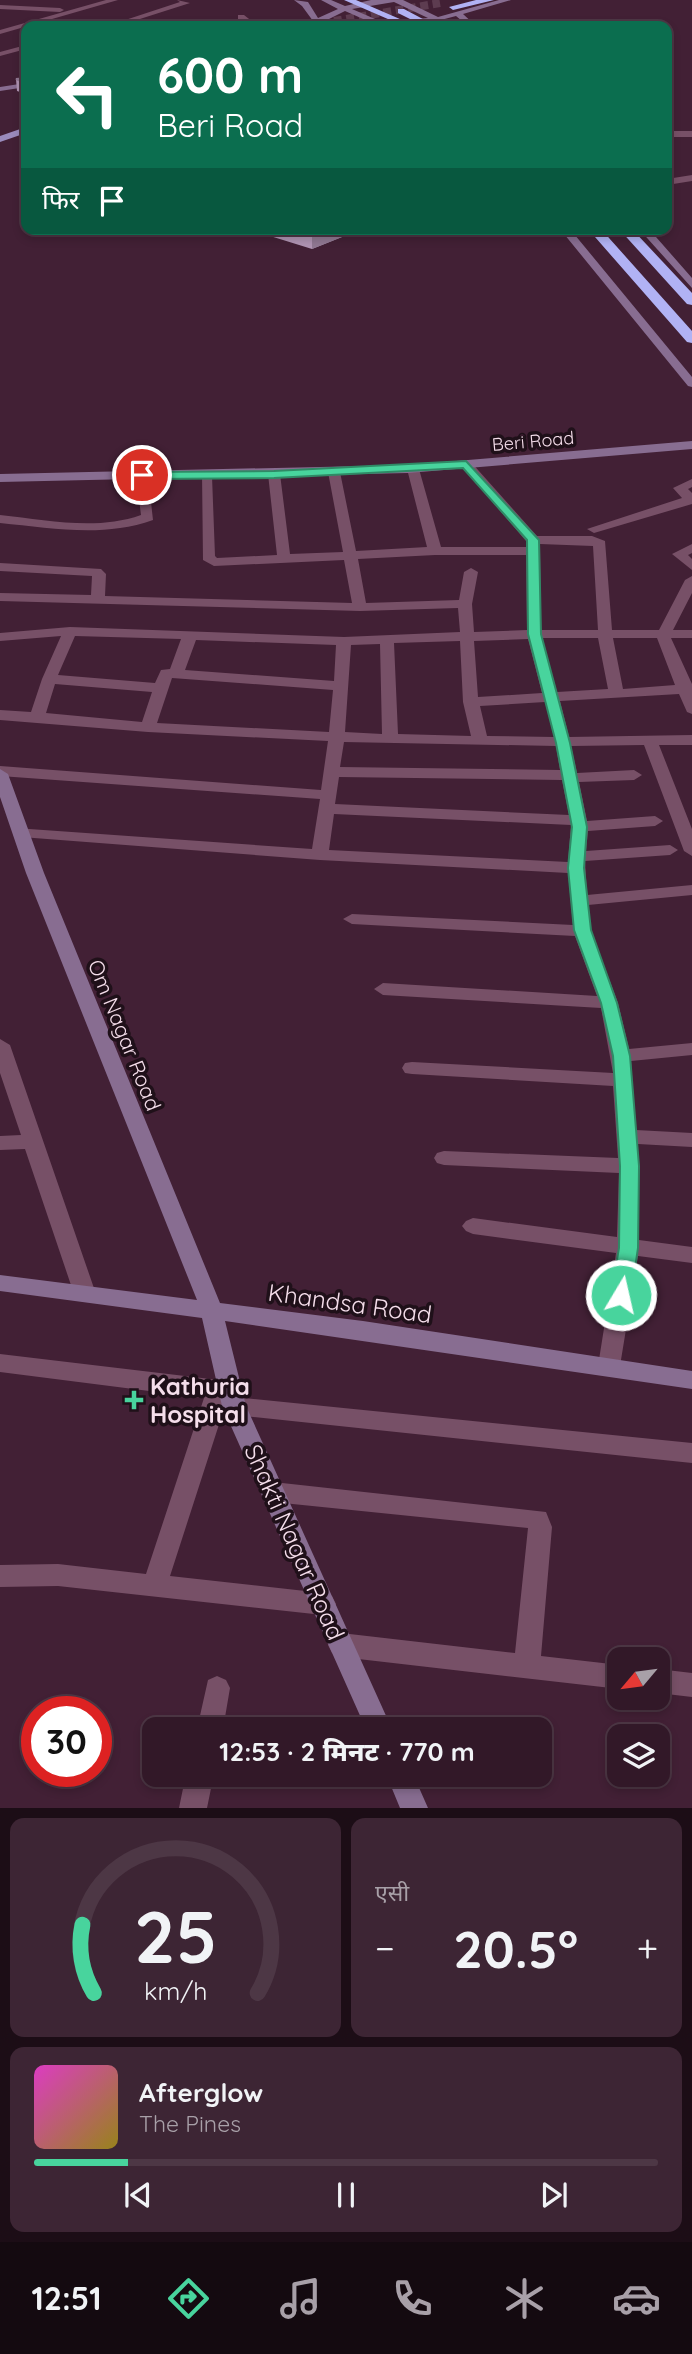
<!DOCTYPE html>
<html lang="hi">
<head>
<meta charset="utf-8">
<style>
  body { margin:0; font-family:Quicksand,"Noto Sans Devanagari",sans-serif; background:#3d2534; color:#f1f3f6; height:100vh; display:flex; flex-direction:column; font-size:26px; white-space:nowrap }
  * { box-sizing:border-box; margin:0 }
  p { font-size:23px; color:#a8a0a8 }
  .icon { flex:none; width:38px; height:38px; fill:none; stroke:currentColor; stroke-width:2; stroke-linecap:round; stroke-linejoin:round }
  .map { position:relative; height:1808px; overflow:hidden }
  .details { display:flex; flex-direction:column; gap:10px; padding:10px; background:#1c0d16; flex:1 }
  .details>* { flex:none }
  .banner { position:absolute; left:21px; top:21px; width:651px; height:214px; border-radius:14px; box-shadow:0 4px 10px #0003,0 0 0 2px #4d3745; background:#0b6e4f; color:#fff; overflow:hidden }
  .needle { width:46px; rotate:241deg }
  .tools { position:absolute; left:607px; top:1647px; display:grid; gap:14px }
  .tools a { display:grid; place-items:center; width:63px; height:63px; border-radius:14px; background:#321828; box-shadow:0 4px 10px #0003,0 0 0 2px #4d3745; font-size:35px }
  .speed { position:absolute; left:21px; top:1696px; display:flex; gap:14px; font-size:35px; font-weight:700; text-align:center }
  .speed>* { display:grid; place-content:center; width:91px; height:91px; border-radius:50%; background:#321828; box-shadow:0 4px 10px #0003,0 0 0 2px #4d3745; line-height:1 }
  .speed .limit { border:10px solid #d22; background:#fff; color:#111 }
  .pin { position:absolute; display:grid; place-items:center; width:60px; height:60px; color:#fff; margin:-30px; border:4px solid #fff; border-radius:50%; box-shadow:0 2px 7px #0007 }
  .me { position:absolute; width:77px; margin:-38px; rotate:9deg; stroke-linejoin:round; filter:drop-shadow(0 0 5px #0008) }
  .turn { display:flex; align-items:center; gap:24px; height:147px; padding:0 21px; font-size:32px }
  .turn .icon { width:91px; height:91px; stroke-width:2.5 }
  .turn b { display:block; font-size:49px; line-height:60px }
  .then { display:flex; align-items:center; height:66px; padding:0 21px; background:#0003; gap:14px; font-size:26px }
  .big { font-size:52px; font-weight:800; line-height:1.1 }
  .details .widget { flex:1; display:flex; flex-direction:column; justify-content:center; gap:10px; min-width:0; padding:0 24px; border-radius:14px; background:#3d2534 }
  .details .dial { align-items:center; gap:0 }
  .dial svg { height:182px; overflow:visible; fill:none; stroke:#4d3745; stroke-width:7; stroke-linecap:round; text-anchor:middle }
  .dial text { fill:#f1f3f6; stroke:none }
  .song { display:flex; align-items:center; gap:21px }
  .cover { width:84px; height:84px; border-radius:10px; background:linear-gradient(135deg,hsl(310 70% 55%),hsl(50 70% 35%)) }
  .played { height:7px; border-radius:4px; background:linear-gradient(90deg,#48d49d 15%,#4d3745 15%) }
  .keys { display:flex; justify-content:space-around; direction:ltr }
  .heat { display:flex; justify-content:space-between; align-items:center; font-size:38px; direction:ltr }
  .details .tiles { flex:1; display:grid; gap:10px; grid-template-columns:1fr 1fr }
  .widget:last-child { grid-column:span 2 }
  .trip { position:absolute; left:142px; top:1717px; width:410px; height:70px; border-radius:14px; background:#321828; box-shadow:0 4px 10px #0003,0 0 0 2px #4d3745; font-weight:800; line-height:70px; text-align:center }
  .tabs { display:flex; height:112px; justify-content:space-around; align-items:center; background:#140a10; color:#a8a0a8 }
  .tabs .icon { width:49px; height:49px }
  .tabs .active { color:#48d49d }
  .tabs b { font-size:32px; color:#f1f3f6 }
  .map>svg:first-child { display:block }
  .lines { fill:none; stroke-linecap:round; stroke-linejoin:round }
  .primary-tunnel { stroke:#5d3c50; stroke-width:8; stroke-dasharray:8 4.5; stroke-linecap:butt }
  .street { fill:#775067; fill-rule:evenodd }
  .secondary { fill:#886d91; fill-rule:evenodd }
  .primary { fill:#9a8bbc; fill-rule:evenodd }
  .highway { fill:#b1b2f4; fill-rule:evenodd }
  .wall { fill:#b094b3 }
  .shaded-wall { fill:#907892 }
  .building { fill:#cdacd0; stroke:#907892; stroke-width:2 }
  .route { fill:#48d49d; stroke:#2f8a66; stroke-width:2 }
  .poi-dot { fill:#48d49d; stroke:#1f1019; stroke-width:2.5 }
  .labels { text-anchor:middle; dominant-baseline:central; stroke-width:7; stroke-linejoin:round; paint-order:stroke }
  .far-street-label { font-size:18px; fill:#f5deeb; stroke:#1f1019 }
  .street-label { font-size:21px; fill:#f5deeb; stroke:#1f1019 }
  .near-street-label { font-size:24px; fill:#f5deeb; stroke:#1f1019 }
  .near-poi-label { font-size:24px; font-weight:bold; fill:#f5deeb; stroke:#1f1019; text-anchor:start }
</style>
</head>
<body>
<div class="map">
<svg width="692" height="1808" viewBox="0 0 692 1808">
  <rect width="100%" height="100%" fill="#422035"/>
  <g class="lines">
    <path class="primary-tunnel" d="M334 21 440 3"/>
    <path class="street" d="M106 0H118L0 34V30Z
      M177 0 190 3 118 26H107L180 2Z
      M0 5 60 8 64 10 60 12 0 9Z
      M238 15H244L258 26H249L238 19Z
      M196 20 207 26 193 24Z
      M26 45V49L0 56V52Z
      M667 131H692V137H667Z
      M692 175V181L667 185V179Z
      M466 460 470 461 537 536H592L605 541 612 630H659L685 580 692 576V593L673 630H692V638H671L692 684V714L687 712 679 694 560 701 569 737 692 735V745H659L692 829V856L684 851 644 745 571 746 577 773 634 770 642 775 634 780 579 782 587 821 655 816 663 821 655 826 588 831 586 851 670 845 678 850 670 855 585 861 587 895 692 885V895L588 905 591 931 618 1003 629 1049 692 1043V1055L631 1061 636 1130 692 1133V1147L638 1144 639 1240 692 1247V1263L638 1256 620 1366 617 1372 609 1375 601 1372 598 1366 616 1253 473 1234 466 1231 462 1226 466 1221 473 1218 617 1237 619 1173 444 1165 437 1163 434 1158 437 1153 444 1151 618 1158 613 1086 412 1074 405 1073 402 1068 405 1063 412 1062 613 1073 601 1008 383 995 374 989 383 983 597 996 575 936 352 924 343 919 352 914 573 925 568 873 320 860 21 837 15 836 13 832 15 828 312 849 320 799 0 776V766L321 790 328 741 148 732 0 720V710L31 712 42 679 61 636 0 641V633L70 627 344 637 460 632 458 608 360 611 0 601V593L91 595 92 576 0 571V563L101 569 106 574 105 596 352 603 344 560 214 566 203 560 202 473 212 476 215 556 217 558 277 555 268 474 274 470 280 474 290 554 343 552 328 472 334 468 340 472 356 551 427 547 407 469 413 465 419 469 441 547H526V541L460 464ZM540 544 593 546 598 630H541ZM435 555H526L527 630 474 632 472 604 478 572 471 568 464 572 459 600 366 603 358 559ZM75 636 181 639 170 669 161 670 155 683 58 675ZM542 638H598L608 689 557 692ZM613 638H657L675 685 623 689ZM528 639 542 693 478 697 474 641ZM196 640 336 645 334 681 185 670ZM460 641 463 702 471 736 398 734 394 643ZM380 644 382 734 345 732 351 645ZM172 678 333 690 329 732 157 723ZM55 684 152 692 142 722 46 713ZM545 702 554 737 487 736 480 706ZM344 742 556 746 560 770 340 767ZM339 777 562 780 569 815 335 804ZM334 814 571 825 568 862 329 850Z
      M142 471 148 475 153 520C102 538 52 528 0 523V515C47 520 96 531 141 515L136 475Z
      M692 479V487L688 489 692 493V504L594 533 587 529 682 498 673 488Z
      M692 544V553L688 555 692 559V570L672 554Z
      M0 1039 10 1045 96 1294 93 1300 85 1302 77 1300 74 1294 25 1149 0 1150V1136L21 1135 0 1073Z
      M0 1354 227 1381 235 1384 239 1390 234 1397 692 1443V1463L234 1415 224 1409 170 1576 323 1593 332 1596 336 1604 332 1612 323 1615 58 1586 0 1587V1565L58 1564 146 1574 204 1398 0 1372Z
      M273 1482 546 1512 552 1527 541 1656 620 1665V1689L341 1657 332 1653 328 1645 332 1637 341 1633 515 1653 528 1528 273 1502 264 1499 261 1492 264 1485Z
      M658 1669 692 1673V1697L658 1693Z
      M217 1676 226 1680 230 1688 223 1729H197L208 1680Z
      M186 1774H214L207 1808H179Z"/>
    <path class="secondary" d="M294 0 308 2 318 18 338 9 321 0H331L345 6 371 0H403L438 17 499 0H511L463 14 476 26H468L456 16 437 21 379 26 345 11 315 26H306L313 21 302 6ZM394 2 428 18 382 22 352 9Z
      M26 83V87L0 91V87Z
      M560 229H570L692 377V387L688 386Z
      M639 229H649L692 278V288Z
      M692 441V449L408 473 0 482V474L408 465Z
      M0 769 8 774 44 873 220 1303 363 1321 692 1371V1389L225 1321 246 1406 392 1729H366L222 1406 202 1318 0 1291V1275L197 1300 26 873 0 797Z
      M386 1774H413L428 1808H400Z"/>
    <path class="primary" d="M334 19 337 23 321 26 322 24Z
      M347 24H351L352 26H343Z
      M26 127V133L0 142V136Z"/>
    <path class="highway" d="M344 0H356L416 26H404Z
      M476 0H494L453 10 449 7Z
      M398 9H404L436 26H424L398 13Z
      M588 229H601L692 331V343L687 342Z
      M619 229H632L692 293V305L687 304Z"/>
  </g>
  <path class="wall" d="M26 78V94L17 91 16 79Z
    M248 229H347V235L312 249Z"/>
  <path class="shaded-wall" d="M318 229H347V235L312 249V232Z"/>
  <path class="building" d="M26 78V83L16 79Z
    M304 229H318L312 232Z"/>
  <path class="route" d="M466 461 539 540 541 634 570 743 587 827 584 868 591 930 617 1003 630 1056 639 1166 638 1248 631 1295 628 1300H613L611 1295 619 1248 620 1166 613 1056 601 1003 574 930 568 868 572 827 556 743 528 634 527 540 463 468 274 478 142 479 137 475 142 472 274 471Z"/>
  <path class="poi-dot" d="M130.5 1389.5h7v7h7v7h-7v7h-7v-7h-7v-7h7z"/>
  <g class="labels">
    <g class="far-street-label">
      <text transform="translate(533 441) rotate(-5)">Beri Road</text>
    </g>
    <g class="street-label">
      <text transform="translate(125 1035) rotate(68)">Om Nagar Road</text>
    </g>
    <g class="near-street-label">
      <text transform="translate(350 1303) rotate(8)">Khandsa Road</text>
      <text transform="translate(295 1542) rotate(66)">Shakti Nagar Road</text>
    </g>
    <g class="near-poi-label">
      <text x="150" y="1386">Kathuria<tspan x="150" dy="28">Hospital</tspan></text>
    </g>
  </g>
</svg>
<div class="tools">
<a><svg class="needle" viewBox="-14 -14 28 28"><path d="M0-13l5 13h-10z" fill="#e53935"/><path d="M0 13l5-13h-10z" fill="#a8a0a8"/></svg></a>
<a><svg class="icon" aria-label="layers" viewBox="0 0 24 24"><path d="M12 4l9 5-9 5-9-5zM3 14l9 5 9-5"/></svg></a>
</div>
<div class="speed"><div class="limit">30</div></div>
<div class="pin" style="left:142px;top:475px;background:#d93025"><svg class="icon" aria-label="arrive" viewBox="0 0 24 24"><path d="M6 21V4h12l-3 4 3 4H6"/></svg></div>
<svg class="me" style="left:621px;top:1295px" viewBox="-20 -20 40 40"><circle r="17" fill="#48d49d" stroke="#fff" stroke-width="3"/><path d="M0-11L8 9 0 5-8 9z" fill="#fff"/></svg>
<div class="trip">12:53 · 2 मिनट · 770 m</div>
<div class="banner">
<div class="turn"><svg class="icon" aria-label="left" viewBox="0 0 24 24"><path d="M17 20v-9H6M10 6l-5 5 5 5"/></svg><div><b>600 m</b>Beri Road</div></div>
<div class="then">फिर<svg class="icon" aria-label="arrive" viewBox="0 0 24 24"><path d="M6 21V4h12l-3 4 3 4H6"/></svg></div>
</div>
</div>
<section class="details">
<div class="tiles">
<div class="widget dial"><svg viewBox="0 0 100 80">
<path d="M14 69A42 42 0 1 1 86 69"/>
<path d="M14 69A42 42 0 0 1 9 39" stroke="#48d49d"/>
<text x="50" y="56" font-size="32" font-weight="700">25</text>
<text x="50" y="72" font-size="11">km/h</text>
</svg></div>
<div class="widget"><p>एसी</p>
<div class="heat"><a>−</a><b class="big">20.5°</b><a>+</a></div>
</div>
<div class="widget">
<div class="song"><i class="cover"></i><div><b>Afterglow</b><p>The Pines</p></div></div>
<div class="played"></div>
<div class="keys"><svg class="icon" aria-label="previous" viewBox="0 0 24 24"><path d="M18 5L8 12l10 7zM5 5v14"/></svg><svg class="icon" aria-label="pause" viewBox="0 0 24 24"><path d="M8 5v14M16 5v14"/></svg><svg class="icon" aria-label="next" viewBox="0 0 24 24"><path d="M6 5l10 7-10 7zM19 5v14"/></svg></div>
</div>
</div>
</section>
<nav class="tabs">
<b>12:51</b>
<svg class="icon active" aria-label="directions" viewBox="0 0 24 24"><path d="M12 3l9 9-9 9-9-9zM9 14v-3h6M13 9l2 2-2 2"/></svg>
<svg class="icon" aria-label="music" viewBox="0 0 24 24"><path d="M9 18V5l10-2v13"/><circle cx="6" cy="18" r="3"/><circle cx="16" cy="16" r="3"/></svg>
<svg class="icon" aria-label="phone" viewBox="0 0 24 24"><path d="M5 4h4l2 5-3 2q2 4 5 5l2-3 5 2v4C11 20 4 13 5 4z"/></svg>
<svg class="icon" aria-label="climate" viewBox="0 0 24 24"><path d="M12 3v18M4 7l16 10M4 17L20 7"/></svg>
<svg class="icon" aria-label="car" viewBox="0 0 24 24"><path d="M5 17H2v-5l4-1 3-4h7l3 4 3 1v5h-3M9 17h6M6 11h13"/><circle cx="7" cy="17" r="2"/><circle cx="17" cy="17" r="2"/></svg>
</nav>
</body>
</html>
